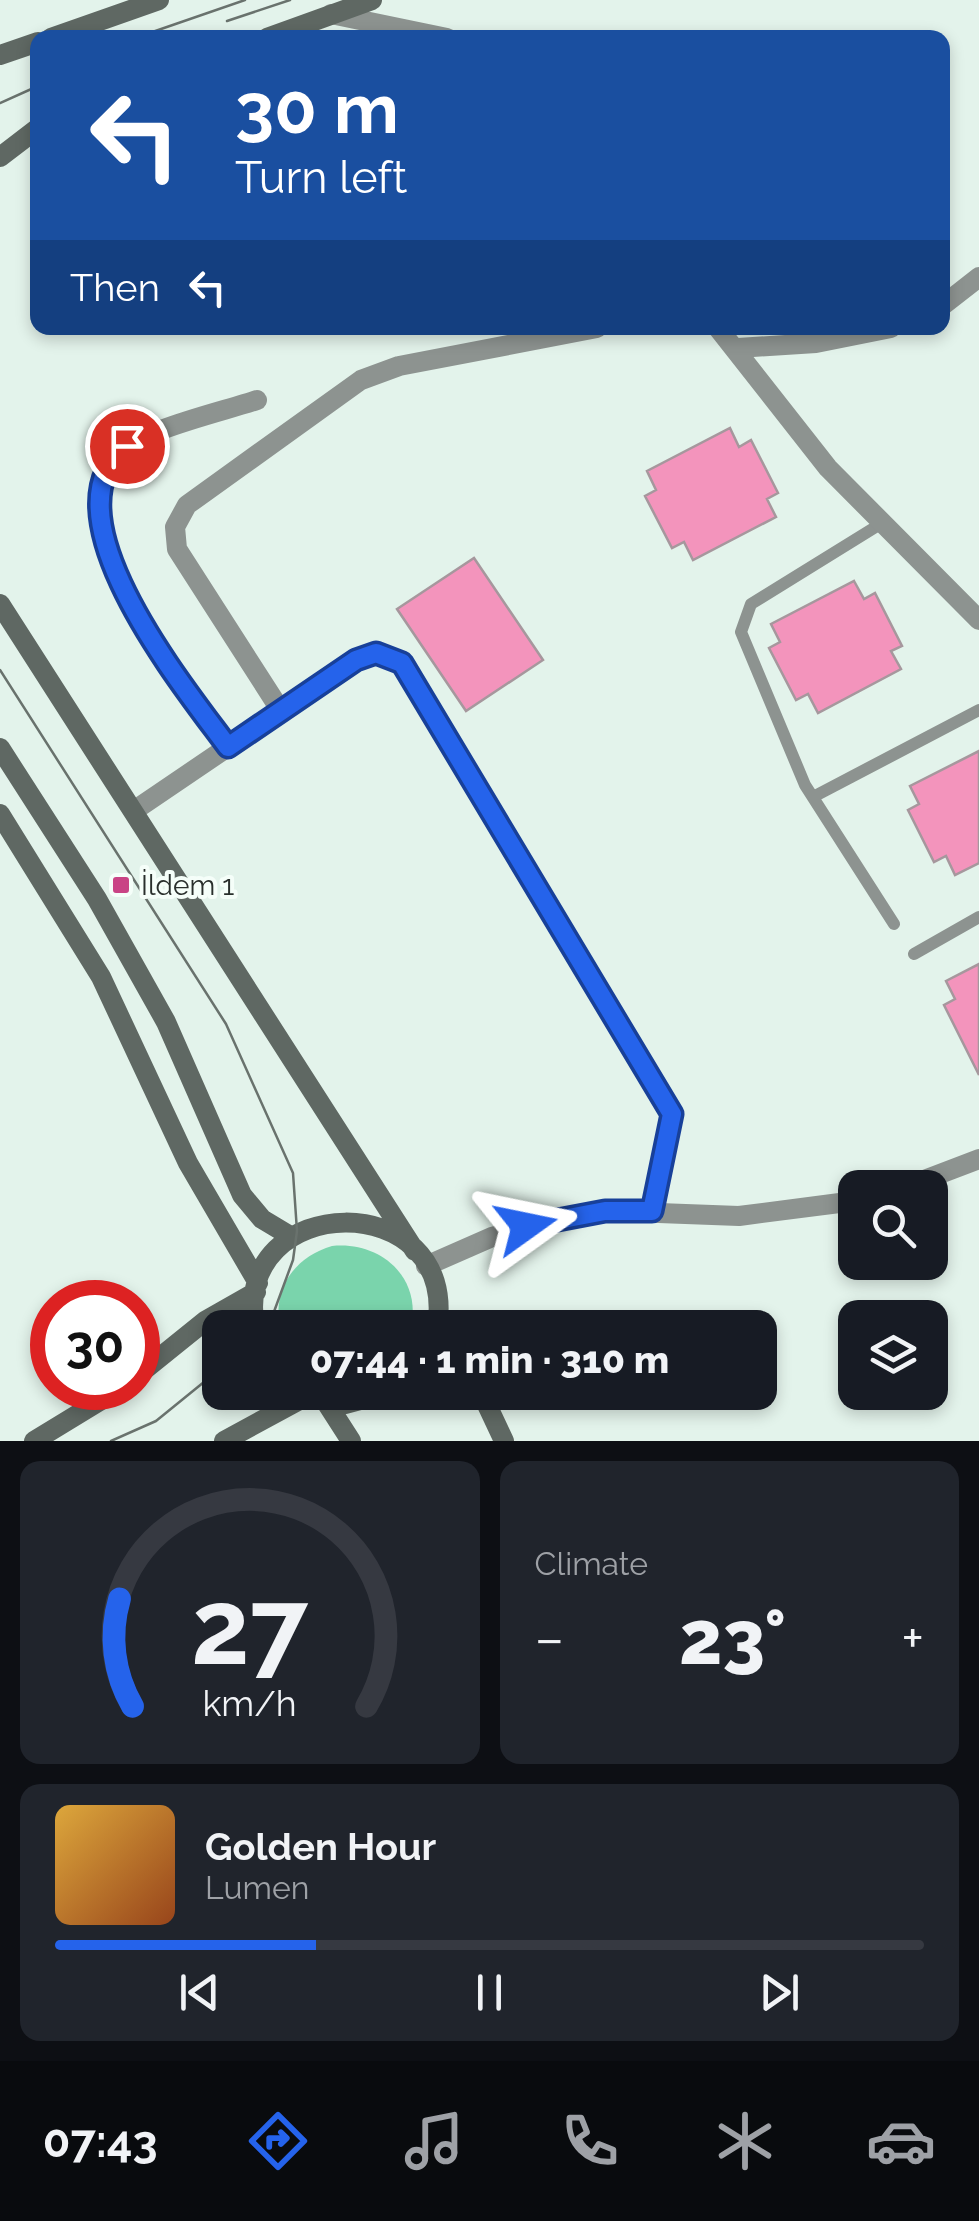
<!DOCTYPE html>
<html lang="en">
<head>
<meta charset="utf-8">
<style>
  body { margin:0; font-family:Raleway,sans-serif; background:#20242c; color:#f1f3f6; height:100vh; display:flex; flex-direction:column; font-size:38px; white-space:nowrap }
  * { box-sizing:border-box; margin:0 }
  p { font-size:32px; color:#9ea1a6 }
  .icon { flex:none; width:55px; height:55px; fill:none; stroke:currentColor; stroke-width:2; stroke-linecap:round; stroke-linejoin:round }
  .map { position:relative; height:1441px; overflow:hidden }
  .drawer { display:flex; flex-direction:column; gap:20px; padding:20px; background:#0d0f14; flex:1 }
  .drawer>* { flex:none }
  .guide { position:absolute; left:30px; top:30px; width:920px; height:305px; border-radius:20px; box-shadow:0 5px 15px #0003; background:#1a4fa0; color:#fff; overflow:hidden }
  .buttons { position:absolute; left:838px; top:1170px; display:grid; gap:20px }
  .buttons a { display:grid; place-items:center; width:110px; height:110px; border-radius:20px; background:#171b24; box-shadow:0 5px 15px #0003; font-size:50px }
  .speed { position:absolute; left:30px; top:1280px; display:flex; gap:20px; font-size:50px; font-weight:700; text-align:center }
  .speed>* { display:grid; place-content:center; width:130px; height:130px; border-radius:50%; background:#171b24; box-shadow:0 5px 15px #0003; line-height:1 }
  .speed .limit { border:15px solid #d22; background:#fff; color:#111 }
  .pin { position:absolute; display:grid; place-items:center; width:85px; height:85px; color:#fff; margin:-42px; border:5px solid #fff; border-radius:50%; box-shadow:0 2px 10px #0007 }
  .me { position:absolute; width:110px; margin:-55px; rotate:78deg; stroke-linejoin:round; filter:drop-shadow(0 0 8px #0008) }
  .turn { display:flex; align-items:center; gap:35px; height:210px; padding:0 40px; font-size:45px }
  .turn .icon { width:130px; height:130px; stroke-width:2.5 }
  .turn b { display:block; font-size:70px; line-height:85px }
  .then { display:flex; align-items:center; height:95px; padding:0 40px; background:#0003; gap:20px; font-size:38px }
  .big { font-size:75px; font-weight:800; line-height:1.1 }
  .drawer .card { flex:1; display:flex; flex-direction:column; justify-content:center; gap:15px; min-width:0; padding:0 35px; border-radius:20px; background:#20242c }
  .drawer .dial { align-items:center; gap:0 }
  .dial svg { height:260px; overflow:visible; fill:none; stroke:#363941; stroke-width:7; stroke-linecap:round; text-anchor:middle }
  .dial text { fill:#f1f3f6; stroke:none }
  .song { display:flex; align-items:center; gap:30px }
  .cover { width:120px; height:120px; border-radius:15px; background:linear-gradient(135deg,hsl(40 70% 55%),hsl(20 70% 35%)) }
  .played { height:10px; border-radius:5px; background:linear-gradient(90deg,#2563eb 30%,#363941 30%) }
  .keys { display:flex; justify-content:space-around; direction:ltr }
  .heat { display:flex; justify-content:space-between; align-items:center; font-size:55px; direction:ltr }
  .drawer .tiles { flex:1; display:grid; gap:20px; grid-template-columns:1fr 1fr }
  .card:last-child { grid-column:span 2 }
  .trip { position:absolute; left:202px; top:1310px; width:575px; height:100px; border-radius:20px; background:#171b24; box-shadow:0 5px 15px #0003; font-weight:800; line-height:100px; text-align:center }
  .menu { display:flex; height:160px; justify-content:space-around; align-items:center; background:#090b0e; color:#9ea1a6 }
  .menu .icon { width:70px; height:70px }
  .menu .on { color:#2563eb }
  .menu b { font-size:45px; color:#f1f3f6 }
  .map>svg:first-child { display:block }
  .green { fill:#7ad4ac }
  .building { fill:#f394bc; stroke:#a6979d; stroke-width:2.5 }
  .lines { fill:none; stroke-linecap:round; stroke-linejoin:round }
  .lane { stroke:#8d9390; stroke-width:12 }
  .street { stroke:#8d9390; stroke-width:20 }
  .secondary { stroke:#5f6863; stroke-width:20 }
  .tram { stroke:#69726d; stroke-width:2.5 }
  .route-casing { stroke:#184099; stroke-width:25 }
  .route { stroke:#2563eb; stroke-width:18 }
  .poi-dot { fill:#c94385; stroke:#f5fef9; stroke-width:4 }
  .labels { text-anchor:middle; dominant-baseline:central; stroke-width:8; stroke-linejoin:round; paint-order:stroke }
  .poi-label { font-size:28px; fill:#292f2c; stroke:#f5fef9; text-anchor:start }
</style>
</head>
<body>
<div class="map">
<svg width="979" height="1441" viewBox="0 0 979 1441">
  <rect width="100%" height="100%" fill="#e3f3eb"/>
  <path class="green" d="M332 1246C380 1241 422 1277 411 1327H280C272 1288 295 1257 332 1246Z"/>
  <path class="building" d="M730 428 739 447 751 440 778 493 767 499 776 517 693 560 684 542 672 548 645 496 656 490 647 471Z
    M474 558 543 660 466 711 397 609Z
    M854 581 864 599 875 593 902 646 891 651 901 669 818 713 808 694 796 700 769 648 780 642 771 624Z
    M979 751V863L955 875 946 856 934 862 908 810 919 804 910 786Z
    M979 964V1075L944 1005 955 999 946 981Z"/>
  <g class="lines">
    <path class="lane" d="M882 523 751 604 741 632 805 785 894 924
      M813 797 979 710
      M914 954 979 917"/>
    <path class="street" d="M331 14 447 38
      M942 306 979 277
      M718 328 828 468 979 620
      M738 348 816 343 891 328
      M281 711 177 549 175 527 187 505 361 380 399 366 597 328
      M228 747C189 693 53 523 115 456 139 430 222 412 257 400
      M135 810 356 660 376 653 403 663 672 1114 653 1211
      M903 1188 979 1159
      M426 1266 492 1237 561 1218 605 1211 739 1216 855 1201"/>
    <path class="secondary" d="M51 38 159 0
      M267 38 372 0
      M0 55 38 42
      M0 157 38 128
      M0 604 415 1251
      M0 748 97 899 166 1022 242 1195 262 1219 292 1237
      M0 814 101 977 188 1163 258 1283
      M255 1328C230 1189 460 1186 437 1328
      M138 1375 205 1321 256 1292
      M301 1392 345 1404 390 1392
      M481 1392 504 1441
      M326 1402 351 1441
      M34 1441 121 1388
      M224 1441 307 1396"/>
    <path class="tram" d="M227 21 290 0
      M135 38 245 0
      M0 103 38 86
      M0 670 226 1024 293 1173 297 1231 293 1260 268 1328
      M111 1441 156 1421 220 1369"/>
  </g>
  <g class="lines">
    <defs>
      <path id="route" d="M127 446C40 512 185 688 228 747L356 660 376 653 402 663 672 1114 652 1211H605L526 1226"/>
    </defs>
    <use href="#route" class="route-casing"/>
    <use href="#route" class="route"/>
  </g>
  <rect class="poi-dot" x="111" y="875" width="20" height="20" rx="5"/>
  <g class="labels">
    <g class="poi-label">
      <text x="141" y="885">İldem 1</text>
    </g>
  </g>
</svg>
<div class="buttons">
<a><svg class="icon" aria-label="search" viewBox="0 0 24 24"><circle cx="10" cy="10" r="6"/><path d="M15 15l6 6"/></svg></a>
<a><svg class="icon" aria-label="layers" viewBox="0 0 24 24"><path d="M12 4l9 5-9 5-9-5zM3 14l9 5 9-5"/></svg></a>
</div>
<div class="speed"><div class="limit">30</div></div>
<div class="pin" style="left:127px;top:446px;background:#d93025"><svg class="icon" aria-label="arrive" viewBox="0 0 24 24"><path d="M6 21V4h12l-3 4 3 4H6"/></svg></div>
<svg class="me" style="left:526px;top:1226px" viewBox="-20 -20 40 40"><path d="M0-17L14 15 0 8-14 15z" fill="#2563eb" stroke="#fff" stroke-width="4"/></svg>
<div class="trip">07:44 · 1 min · 310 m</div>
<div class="guide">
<div class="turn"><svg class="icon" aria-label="left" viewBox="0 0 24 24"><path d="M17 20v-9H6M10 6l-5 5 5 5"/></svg><div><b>30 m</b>Turn left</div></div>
<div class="then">Then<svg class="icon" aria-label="left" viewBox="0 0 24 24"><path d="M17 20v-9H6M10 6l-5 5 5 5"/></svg></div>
</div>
</div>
<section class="drawer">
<div class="tiles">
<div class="card dial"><svg viewBox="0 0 100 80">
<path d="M14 69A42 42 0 1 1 86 69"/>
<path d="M14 69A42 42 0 0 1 10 36" stroke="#2563eb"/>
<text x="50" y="56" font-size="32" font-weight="700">27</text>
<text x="50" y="72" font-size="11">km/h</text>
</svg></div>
<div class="card"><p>Climate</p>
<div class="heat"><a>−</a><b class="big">23°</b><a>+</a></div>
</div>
<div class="card">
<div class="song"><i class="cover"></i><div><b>Golden Hour</b><p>Lumen</p></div></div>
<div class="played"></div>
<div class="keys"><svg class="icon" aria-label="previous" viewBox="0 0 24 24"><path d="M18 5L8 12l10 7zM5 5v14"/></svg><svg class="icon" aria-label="pause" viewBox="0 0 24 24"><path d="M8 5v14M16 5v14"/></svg><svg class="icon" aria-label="next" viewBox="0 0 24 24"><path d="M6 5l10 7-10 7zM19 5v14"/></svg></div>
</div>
</div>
</section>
<nav class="menu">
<b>07:43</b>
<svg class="icon on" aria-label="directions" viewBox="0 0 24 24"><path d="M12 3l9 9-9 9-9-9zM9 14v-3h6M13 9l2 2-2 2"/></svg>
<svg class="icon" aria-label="music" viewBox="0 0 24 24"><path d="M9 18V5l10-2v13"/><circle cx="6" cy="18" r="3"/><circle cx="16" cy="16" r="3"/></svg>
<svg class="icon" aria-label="phone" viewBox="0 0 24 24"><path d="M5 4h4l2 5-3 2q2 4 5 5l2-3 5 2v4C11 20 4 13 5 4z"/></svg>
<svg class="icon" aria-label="climate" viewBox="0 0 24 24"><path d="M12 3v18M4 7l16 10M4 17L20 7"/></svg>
<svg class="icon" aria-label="car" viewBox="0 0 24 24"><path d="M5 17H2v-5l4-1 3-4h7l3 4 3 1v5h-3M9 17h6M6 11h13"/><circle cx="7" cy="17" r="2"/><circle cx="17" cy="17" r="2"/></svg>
</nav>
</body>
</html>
